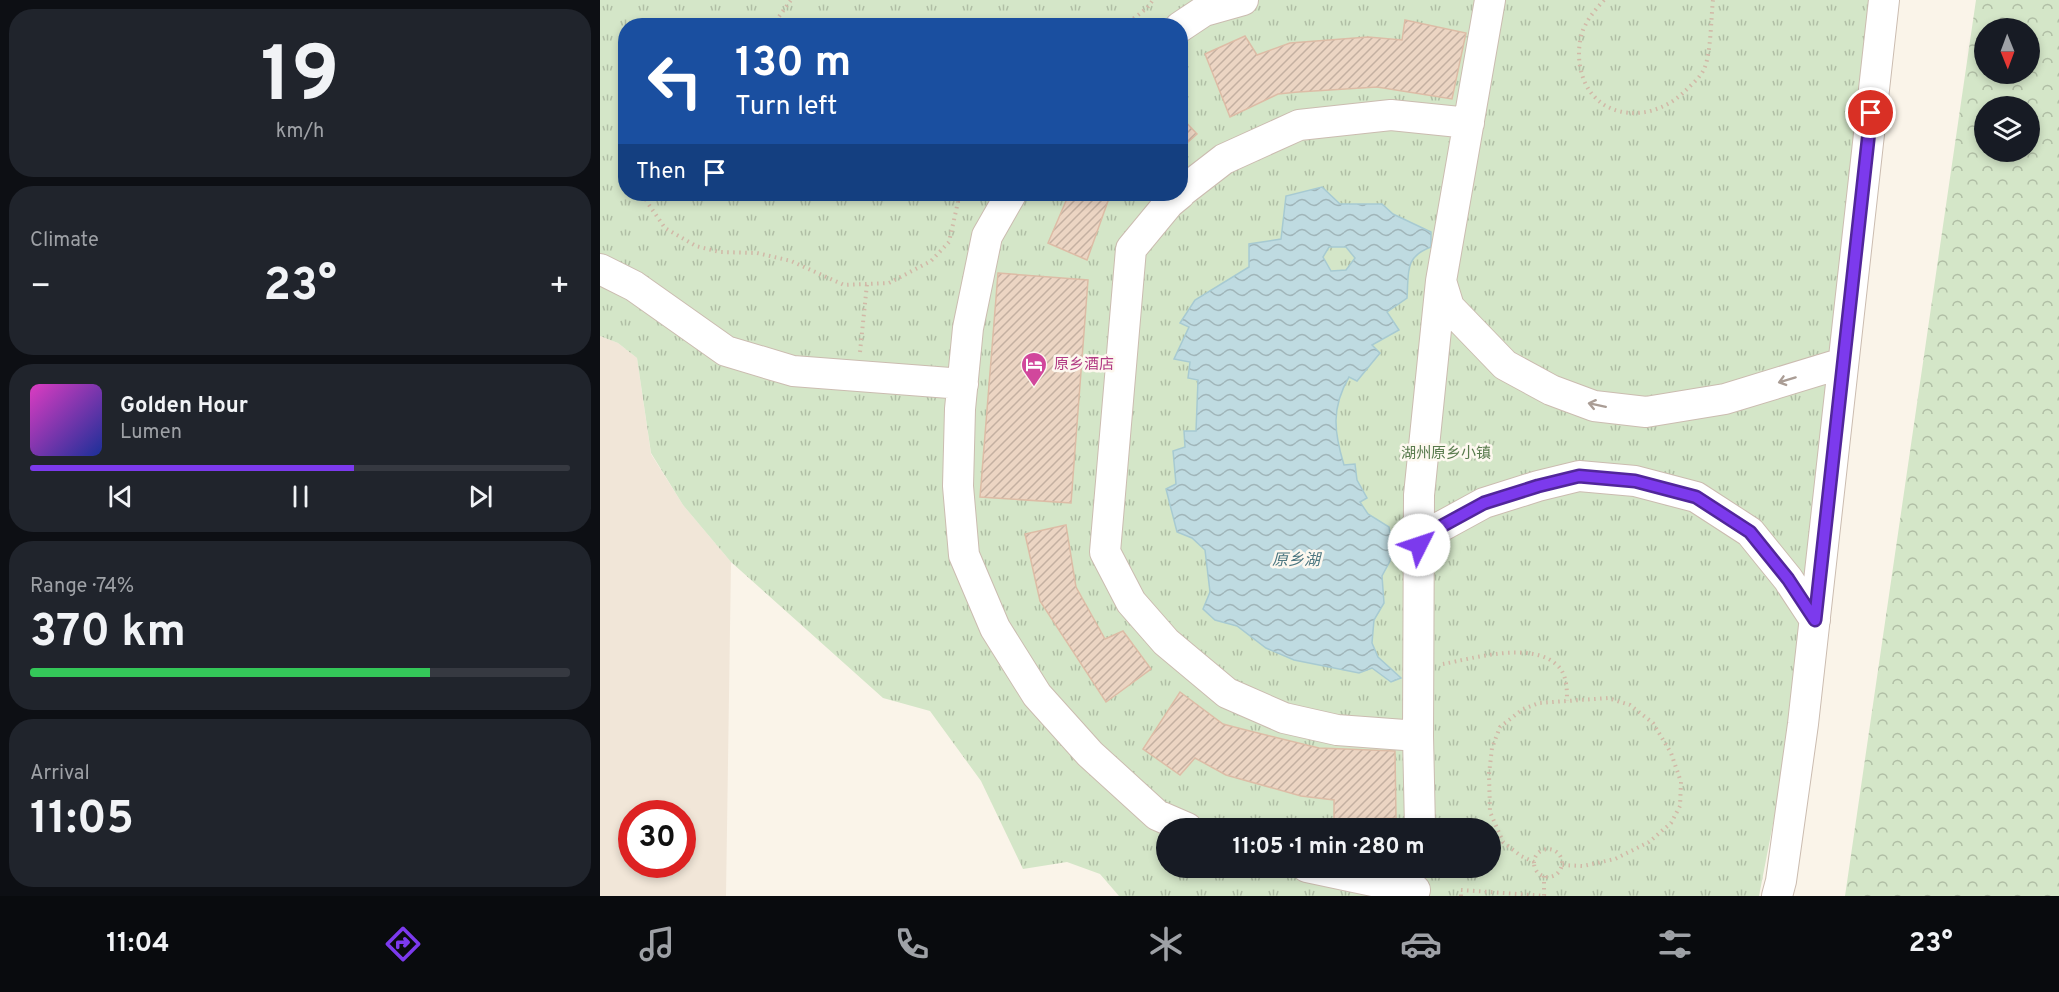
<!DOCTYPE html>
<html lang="en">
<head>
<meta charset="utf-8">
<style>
  body { margin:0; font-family:Overpass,"Noto Sans SC",sans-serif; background:#20242c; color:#f1f3f6; height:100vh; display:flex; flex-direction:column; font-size:22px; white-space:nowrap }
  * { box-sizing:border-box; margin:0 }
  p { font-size:20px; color:#9ea1a6 }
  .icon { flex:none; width:33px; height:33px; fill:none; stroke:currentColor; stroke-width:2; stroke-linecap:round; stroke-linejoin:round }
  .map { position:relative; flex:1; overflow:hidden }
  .panel { display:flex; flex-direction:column; gap:9px; padding:9px; background:#0d0f14; width:600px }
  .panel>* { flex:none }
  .banner { position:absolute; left:18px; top:18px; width:570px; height:183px; border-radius:24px; box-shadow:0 3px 9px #0003; background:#1a4fa0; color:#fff; overflow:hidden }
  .needle { width:39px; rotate:179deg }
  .fabs { position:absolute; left:1374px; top:18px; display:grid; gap:12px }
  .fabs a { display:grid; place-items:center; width:66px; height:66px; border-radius:50%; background:#171b24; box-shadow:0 3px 9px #0003; font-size:30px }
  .speed { position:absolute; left:18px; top:800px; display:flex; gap:12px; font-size:30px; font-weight:700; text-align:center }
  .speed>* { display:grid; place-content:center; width:78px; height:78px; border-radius:50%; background:#171b24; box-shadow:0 3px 9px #0003; line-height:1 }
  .speed .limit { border:9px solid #d22; background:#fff; color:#111 }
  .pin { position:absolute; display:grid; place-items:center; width:51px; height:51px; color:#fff; margin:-26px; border:3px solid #fff; border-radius:50%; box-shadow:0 2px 6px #0007 }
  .me { position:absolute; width:66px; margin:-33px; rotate:49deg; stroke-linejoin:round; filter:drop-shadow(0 0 4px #0008) }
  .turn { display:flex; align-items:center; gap:21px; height:126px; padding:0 18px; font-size:27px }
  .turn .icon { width:78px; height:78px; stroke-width:2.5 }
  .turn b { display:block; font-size:42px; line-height:51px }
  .then { display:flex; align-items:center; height:57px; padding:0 18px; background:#0003; gap:12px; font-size:22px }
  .big { font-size:45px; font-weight:700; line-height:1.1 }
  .panel .widget { flex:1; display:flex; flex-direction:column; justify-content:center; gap:9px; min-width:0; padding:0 21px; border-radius:24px; background:#20242c }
  .panel .dial { align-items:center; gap:0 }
  .dial b { font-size:78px; line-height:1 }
  .song { display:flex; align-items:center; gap:18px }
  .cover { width:72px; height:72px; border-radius:9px; background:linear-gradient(135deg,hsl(310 70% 55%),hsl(230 70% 35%)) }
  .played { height:6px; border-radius:3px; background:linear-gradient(90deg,#7c3aed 60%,#363941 60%) }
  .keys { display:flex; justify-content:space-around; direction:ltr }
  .heat { display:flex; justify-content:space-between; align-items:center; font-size:33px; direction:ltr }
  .charge { height:9px; border-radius:4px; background:linear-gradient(90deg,#34c759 74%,#363941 0) }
  .trip { position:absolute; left:556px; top:818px; width:345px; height:60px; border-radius:30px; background:#171b24; box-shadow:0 3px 9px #0003; font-weight:700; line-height:60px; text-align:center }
  .tab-bar { display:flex; height:96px; justify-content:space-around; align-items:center; background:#090b0e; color:#9ea1a6 }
  .tab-bar .icon { width:42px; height:42px }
  .tab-bar .selected { color:#7c3aed }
  .tab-bar b { font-size:27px; color:#f1f3f6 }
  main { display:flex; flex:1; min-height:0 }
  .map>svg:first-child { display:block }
  .residential { fill:#f1e6d8; fill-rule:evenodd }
  .grass { fill:url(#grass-tufts); fill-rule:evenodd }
  .forest { fill:url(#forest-crowns); fill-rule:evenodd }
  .water { fill:url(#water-waves); stroke:#a7cad2; stroke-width:1.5; fill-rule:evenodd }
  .building { fill:url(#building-hatch); stroke:#ddbca6; stroke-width:1.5 }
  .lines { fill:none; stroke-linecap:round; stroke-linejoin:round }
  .minor-casing { stroke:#cbbcb0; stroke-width:32 }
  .path { stroke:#d1b8a7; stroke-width:4; stroke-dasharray:1.5 4.5; stroke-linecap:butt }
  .minor { stroke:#fff; stroke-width:30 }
  .oneway { stroke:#aa9d95 }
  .route-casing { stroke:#51269a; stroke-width:15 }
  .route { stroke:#7c3aed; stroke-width:10 }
  .labels { text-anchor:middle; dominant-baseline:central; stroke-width:5; stroke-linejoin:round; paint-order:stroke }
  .hotel-label { font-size:15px; fill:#b23c85; stroke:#fdf8ef; text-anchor:start }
  .park-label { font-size:15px; fill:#587a4c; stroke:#fdf8ef }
  .water-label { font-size:16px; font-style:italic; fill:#4c7781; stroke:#fdf8ef }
</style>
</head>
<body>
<main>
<section class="panel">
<div class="widget dial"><b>19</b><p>km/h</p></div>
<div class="widget"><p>Climate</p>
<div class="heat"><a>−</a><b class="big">23°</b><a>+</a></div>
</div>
<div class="widget">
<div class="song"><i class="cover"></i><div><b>Golden Hour</b><p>Lumen</p></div></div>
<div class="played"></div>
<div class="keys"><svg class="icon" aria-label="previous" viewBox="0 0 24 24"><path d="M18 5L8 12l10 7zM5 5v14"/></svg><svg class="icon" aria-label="pause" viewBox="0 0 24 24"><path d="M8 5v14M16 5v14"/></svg><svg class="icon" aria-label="next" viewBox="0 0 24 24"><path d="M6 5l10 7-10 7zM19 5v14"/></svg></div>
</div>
<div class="widget"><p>Range · 74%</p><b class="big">370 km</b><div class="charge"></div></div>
<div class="widget"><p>Arrival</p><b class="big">11:05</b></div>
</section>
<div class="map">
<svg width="1459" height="896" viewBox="0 0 1459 896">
  <defs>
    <pattern id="grass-tufts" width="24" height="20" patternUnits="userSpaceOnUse" patternTransform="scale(1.5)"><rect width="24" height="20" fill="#d4e6c8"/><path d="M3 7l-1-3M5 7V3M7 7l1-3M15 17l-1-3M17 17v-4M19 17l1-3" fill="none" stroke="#b0bea5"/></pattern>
    <pattern id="forest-crowns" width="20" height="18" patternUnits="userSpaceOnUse" patternTransform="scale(1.5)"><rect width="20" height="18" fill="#d4e6c8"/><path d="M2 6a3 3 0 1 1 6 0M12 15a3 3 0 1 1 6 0" fill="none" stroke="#b0bea5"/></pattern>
    <pattern id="water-waves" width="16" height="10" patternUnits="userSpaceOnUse" patternTransform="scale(1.5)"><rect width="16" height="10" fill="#bfdbe1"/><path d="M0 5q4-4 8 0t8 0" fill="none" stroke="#a0b5b9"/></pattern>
    <pattern id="building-hatch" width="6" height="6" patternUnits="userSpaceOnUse" patternTransform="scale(1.5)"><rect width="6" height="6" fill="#ecd5c3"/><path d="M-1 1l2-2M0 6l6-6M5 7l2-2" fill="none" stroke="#c4b0a1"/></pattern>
  </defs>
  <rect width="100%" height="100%" fill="#faf4e9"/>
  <path class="residential" d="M0 336 18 343 37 358 51 454 83 505 131 562 126 896H0ZM32 813H82V864H32Z"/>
  <path class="grass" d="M0 0H1272L1264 44 1199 651 1178 798 1159 896H519L500 874 467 862 423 869 381 781 330 711 283 698 131 562 83 505 51 453 37 358 18 343 0 336ZM26 26H580V194H26ZM567 828H891V867H567Z"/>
  <path class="forest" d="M1376 0H1459V896H1245ZM1384 28H1430V74H1384ZM1384 106H1430V152H1384Z"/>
  <path class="water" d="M722 187 740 204H782L793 214 831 232V247C804 257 809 272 807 298L787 312 799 330 772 345 780 353 757 381 749 377C731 408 734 432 744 465L755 464 757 480 767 498 760 502 768 514 789 527 792 544 790 561 782 576 784 603 774 620 772 643 778 657 801 678 791 682 772 668 759 673 694 660 666 648 637 626 615 620 603 609 610 592 605 550 592 538 577 532 566 489 576 484 573 451 585 447 584 431H596L598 380 588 378 590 362 574 359 589 327 580 323 595 300 649 267V244L681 239 686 196ZM729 247H746L755 258 746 270 731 271 723 257Z"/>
  <path class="building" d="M805 20 866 33 852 99 777 87 698 92 678 94 630 117 605 54 645 36 657 55 690 43 768 37 802 40Z
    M580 116 597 134 580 149Z
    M469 194H514L508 201 487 260 448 243Z
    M398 273 488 280 471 503 380 497Z
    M466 525 476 587 505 639 523 631 551 669 506 702 440 601 425 534Z
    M580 692 623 724 642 729 719 748 795 751 796 818 734 820V800L701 796 626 775 595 758 580 775 543 749Z"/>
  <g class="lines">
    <defs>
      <path id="minor" d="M580 27 604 11 643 0
        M580 193 624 159 699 125 791 115 869 123
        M411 194 387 236 368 328 360 409 358 486 364 555 395 628 437 695 490 754 557 815 587 828
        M580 194 569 203 531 249 505 552 531 602 566 642 627 693 684 718 737 730 818 736
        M0 269 34 286 126 351 193 371 363 384
        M841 281 849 307 905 365 951 390 994 406 1046 412 1125 399 1243 363
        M819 545 829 533 884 503 938 486 979 476 1035 481 1096 497 1150 532 1188 579 1215 620
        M820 828 818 736 819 495 841 281 890 0
        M707 867 815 890
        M1177 896 1181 881 1203 724 1284 0"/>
    </defs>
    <use href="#minor" class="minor-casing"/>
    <path class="path" d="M1004 0C996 9 988 18 983 30 979 40 978 55 980 66 989 119 1047 126 1083 93 1090 86 1100 78 1104 69 1111 55 1111 17 1113 0
      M172 26 191 0
      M524 26 547 8 553 0
      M44 194 47 202 65 228 96 246 119 252 157 253 191 261 244 285 289 283 331 261 349 242 358 202 355 194
      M260 352 267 284
      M843 664C875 658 931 641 957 665 967 674 967 689 967 701
      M934 863a14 14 0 1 1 28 0a14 14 0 1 1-28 0Z
      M934 862 921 856 903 842 890 812 889 774 892 748 900 727 923 709 939 703 1008 698 1030 705 1053 723 1071 753 1081 782 1080 806 1071 823 1049 842 1015 859 983 866 962 865
      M944 876V896
      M861 896V890L946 896"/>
    <use href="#minor" class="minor"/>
  </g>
  <defs><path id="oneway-shaft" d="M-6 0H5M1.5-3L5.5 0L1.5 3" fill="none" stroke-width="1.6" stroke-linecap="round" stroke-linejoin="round" transform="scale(1.5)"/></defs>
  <g class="oneway">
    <use href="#oneway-shaft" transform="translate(1187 380) rotate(163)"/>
    <use href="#oneway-shaft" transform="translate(997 405) rotate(-168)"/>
  </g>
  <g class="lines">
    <defs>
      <path id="route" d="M819 545 829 533 884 503 938 486 979 476 1035 481 1096 497 1150 532 1188 579 1215 620 1271 113"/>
    </defs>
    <use href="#route" class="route-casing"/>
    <use href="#route" class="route"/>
  </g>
  <defs>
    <symbol id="hotel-pin" viewBox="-11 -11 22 30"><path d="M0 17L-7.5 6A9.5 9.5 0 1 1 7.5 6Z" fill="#d1479c" stroke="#fdf8ef"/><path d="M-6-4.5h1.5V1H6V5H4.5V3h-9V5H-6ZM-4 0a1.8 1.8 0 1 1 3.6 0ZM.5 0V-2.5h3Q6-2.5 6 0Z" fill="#fff"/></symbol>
  </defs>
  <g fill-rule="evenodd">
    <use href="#hotel-pin" x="419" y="350" width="30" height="40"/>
  </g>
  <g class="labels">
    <g class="hotel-label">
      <text x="454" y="365">原乡酒店</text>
    </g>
    <g class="park-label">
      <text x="846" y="454">湖州原乡小镇</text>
    </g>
    <g class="water-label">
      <text x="696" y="561">原乡湖</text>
    </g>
  </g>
</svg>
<div class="fabs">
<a><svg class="needle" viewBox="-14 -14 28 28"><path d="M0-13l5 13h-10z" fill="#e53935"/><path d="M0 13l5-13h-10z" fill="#9ea1a6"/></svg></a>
<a><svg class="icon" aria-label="layers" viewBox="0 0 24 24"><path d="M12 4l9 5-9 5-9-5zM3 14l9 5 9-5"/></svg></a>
</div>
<div class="speed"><div class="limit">30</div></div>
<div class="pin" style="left:1271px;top:113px;background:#d93025"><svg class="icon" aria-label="arrive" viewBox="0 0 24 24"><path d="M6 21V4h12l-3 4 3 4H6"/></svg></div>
<svg class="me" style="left:819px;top:545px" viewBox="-20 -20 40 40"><circle r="19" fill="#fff"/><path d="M0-13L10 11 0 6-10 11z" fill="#7c3aed"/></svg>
<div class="trip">11:05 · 1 min · 280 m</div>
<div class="banner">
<div class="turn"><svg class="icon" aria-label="left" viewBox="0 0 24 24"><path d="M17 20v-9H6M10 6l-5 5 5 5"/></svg><div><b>130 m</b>Turn left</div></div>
<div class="then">Then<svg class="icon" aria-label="arrive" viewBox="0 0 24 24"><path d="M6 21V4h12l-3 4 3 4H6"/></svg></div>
</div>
</div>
</main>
<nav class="tab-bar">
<b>11:04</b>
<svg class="icon selected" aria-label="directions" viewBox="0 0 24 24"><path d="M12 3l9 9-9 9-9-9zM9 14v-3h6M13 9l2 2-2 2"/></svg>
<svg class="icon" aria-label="music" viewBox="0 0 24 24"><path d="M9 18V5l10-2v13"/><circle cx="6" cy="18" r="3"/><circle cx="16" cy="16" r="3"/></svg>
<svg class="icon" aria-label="phone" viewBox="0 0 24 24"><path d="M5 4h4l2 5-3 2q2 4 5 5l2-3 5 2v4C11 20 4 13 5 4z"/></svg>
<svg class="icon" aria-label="climate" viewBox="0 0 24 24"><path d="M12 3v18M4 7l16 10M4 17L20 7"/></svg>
<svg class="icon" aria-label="car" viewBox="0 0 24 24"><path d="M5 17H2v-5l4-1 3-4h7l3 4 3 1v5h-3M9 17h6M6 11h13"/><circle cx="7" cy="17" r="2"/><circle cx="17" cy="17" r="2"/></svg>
<svg class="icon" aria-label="filters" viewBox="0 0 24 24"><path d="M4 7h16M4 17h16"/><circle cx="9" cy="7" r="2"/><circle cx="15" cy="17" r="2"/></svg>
<b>23°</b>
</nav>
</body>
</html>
